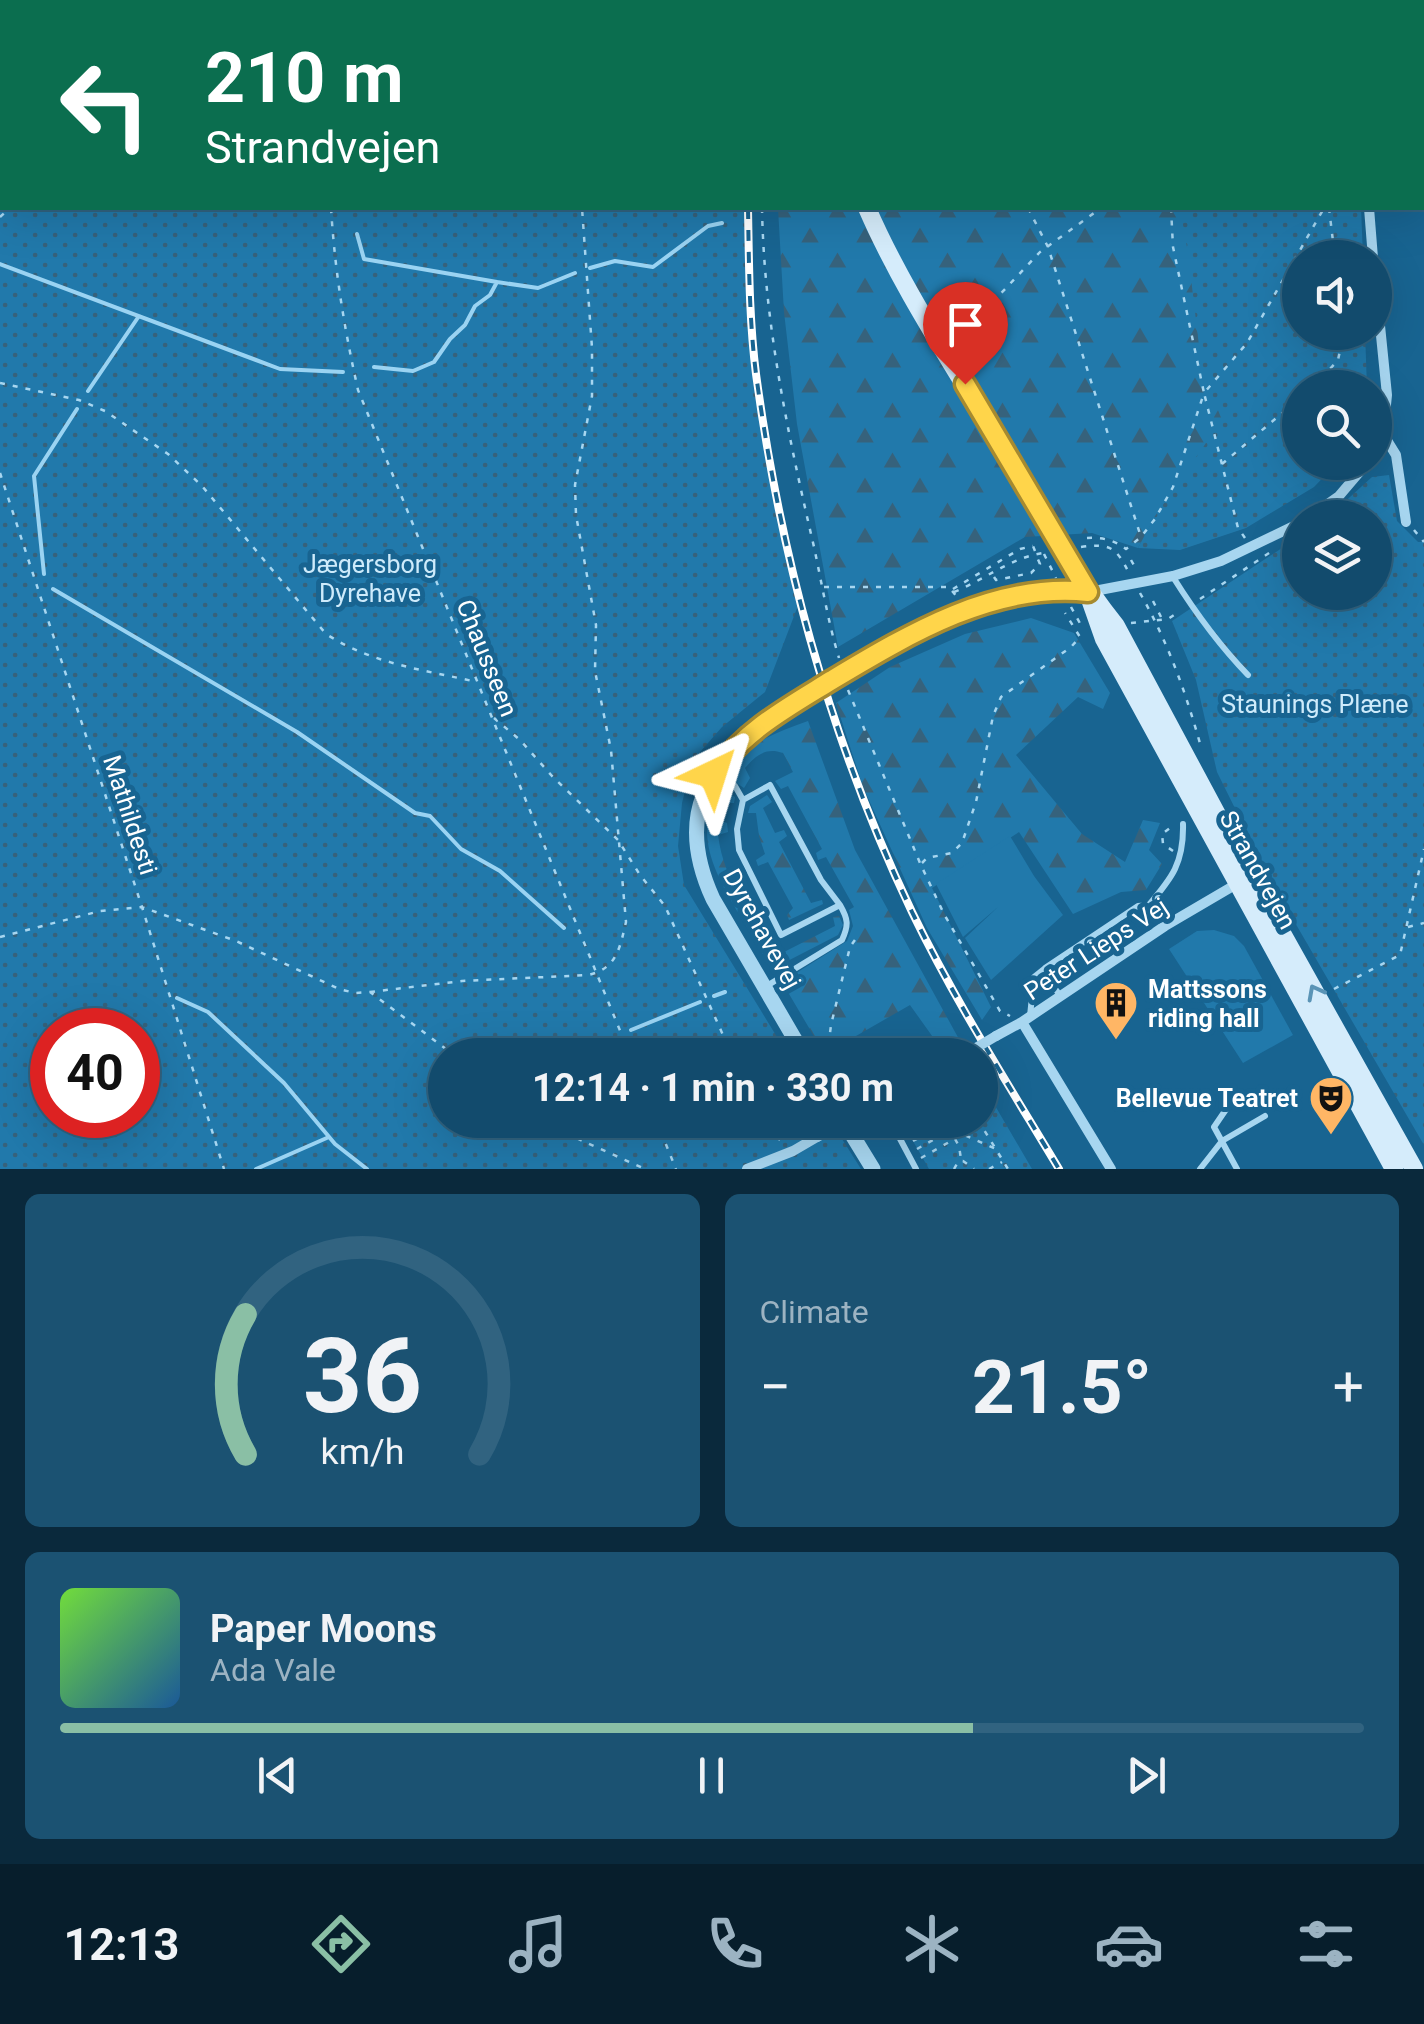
<!DOCTYPE html>
<html lang="en">
<head>
<meta charset="utf-8">
<style>
  body { margin:0; font-family:Roboto,sans-serif; background:#1b5272; color:#f1f3f6; height:100vh; display:flex; flex-direction:column; font-size:38px; white-space:nowrap }
  * { box-sizing:border-box; margin:0 }
  p { font-size:32px; color:#9cb3c2 }
  .icon { flex:none; width:55px; height:55px; fill:none; stroke:currentColor; stroke-width:2; stroke-linecap:round; stroke-linejoin:round }
  .map { position:relative; height:1169px; overflow:hidden }
  .side { display:flex; flex-direction:column; gap:25px; padding:25px; background:#0a293c; flex:1 }
  .side>* { flex:none }
  .banner { position:absolute; left:0px; top:0px; width:1425px; height:210px; box-shadow:0 10px 40px #0002,0 0 0 2px #316380; background:#0b6e4f; color:#fff; overflow:hidden }
  .buttons { position:absolute; left:1282px; top:240px; display:grid; gap:20px }
  .buttons a { display:grid; place-items:center; width:110px; height:110px; border-radius:50%; background:#124b6d; box-shadow:0 10px 40px #0002,0 0 0 2px #316380; font-size:50px }
  .speed { position:absolute; left:30px; top:1008px; display:flex; gap:20px; font-size:50px; font-weight:700; text-align:center }
  .speed>* { display:grid; place-content:center; width:130px; height:130px; border-radius:50%; background:#124b6d; box-shadow:0 10px 40px #0002,0 0 0 2px #316380; line-height:1 }
  .speed .limit { border:15px solid #d22; background:#fff; color:#111 }
  .pin { position:absolute; display:grid; place-items:center; width:85px; height:85px; color:#fff; margin:-102px -42px; border-radius:50% 50% 50% 0; rotate:-45deg; box-shadow:0 0 10px #0007 }
  .pin .icon { rotate:45deg }
  .me { position:absolute; width:110px; margin:-55px; rotate:41deg; stroke-linejoin:round; filter:drop-shadow(0 0 8px #0008) }
  .turn { display:flex; align-items:center; gap:35px; height:210px; padding:0 40px; font-size:45px }
  .turn .icon { width:130px; height:130px; stroke-width:2.5 }
  .turn b { display:block; font-size:70px; line-height:85px }
  .big { font-size:75px; font-weight:700; line-height:1.1 }
  .side .widget { flex:1; display:flex; flex-direction:column; justify-content:center; gap:15px; min-width:0; padding:0 35px; border-radius:15px; background:#1b5272 }
  .side .dial { align-items:center; gap:0 }
  .dial svg { height:260px; overflow:visible; fill:none; stroke:#316380; stroke-width:7; stroke-linecap:round; text-anchor:middle }
  .dial text { fill:#f1f3f6; stroke:none }
  .song { display:flex; align-items:center; gap:30px }
  .cover { width:120px; height:120px; border-radius:15px; background:linear-gradient(135deg,hsl(100 70% 55%),hsl(210 70% 35%)) }
  .played { height:10px; border-radius:5px; background:linear-gradient(90deg,#8abfa5 70%,#316380 70%) }
  .keys { display:flex; justify-content:space-around; direction:ltr }
  .heat { display:flex; justify-content:space-between; align-items:center; font-size:55px; direction:ltr }
  .side .tiles { flex:1; display:grid; gap:25px; grid-template-columns:1fr 1fr }
  .widget:last-child { grid-column:span 2 }
  .trip { position:absolute; left:428px; top:1038px; width:570px; height:100px; border-radius:50px; background:#124b6d; box-shadow:0 10px 40px #0002,0 0 0 2px #316380; font-weight:700; line-height:100px; text-align:center }
  .menu { display:flex; height:160px; justify-content:space-around; align-items:center; background:#071e2c; color:#9cb3c2 }
  .menu .icon { width:70px; height:70px }
  .menu .selected { color:#8abfa5 }
  .menu b { font-size:45px; color:#f1f3f6 }
  .map>svg:first-child { display:block }
  .forest { fill:url(#forest-firs) }
  .park { fill:url(#park-dots); fill-rule:evenodd }
  .garden { fill:#2179ab }
  .lines { fill:none; stroke-linecap:round; stroke-linejoin:round }
  .stream { stroke:#9ad3f2; stroke-width:4 }
  .path { stroke:#a7d6f0; stroke-width:2.5; stroke-dasharray:5 8; stroke-linecap:butt }
  .service { stroke:#a7d6f0; stroke-width:6 }
  .minor { stroke:#a7d6f0; stroke-width:10 }
  .tertiary { stroke:#a7d6f0; stroke-width:15 }
  .secondary { stroke:#d5ecfb; stroke-width:18 }
  .rail-casing { stroke:#fff; stroke-width:8 }
  .rail { stroke:#186491; stroke-width:4; stroke-dasharray:11; stroke-linecap:butt }
  .minor-bridge { stroke:#a7d6f0; stroke-width:10 }
  .tertiary-bridge { stroke:#a7d6f0; stroke-width:15 }
  .oneway { stroke:#5a94b6 }
  .route-casing { stroke:#a68a30; stroke-width:25 }
  .route { stroke:#ffd54a; stroke-width:18 }
  .labels { text-anchor:middle; dominant-baseline:central; stroke-width:10; stroke-linejoin:round; paint-order:stroke }
  .park-label { font-size:25px; fill:#ceebfb; stroke:#186491 }
  .street-label { font-size:25px; fill:#fff; stroke:#186491 }
  .poi-label { font-size:25px; font-weight:bold; fill:#fff; stroke:#186491; text-anchor:start }
</style>
</head>
<body>
<div class="map">
<svg width="1424" height="1169" viewBox="0 0 1424 1169">
  <defs>
    <pattern id="forest-firs" width="22" height="20" patternUnits="userSpaceOnUse" patternTransform="scale(2.5)"><rect width="22" height="20" fill="#2179ab"/><path d="M5 1l3.5 6h-7zM16 11l3.5 6h-7z" fill="#36627c"/></pattern>
    <pattern id="park-dots" width="8" height="8" patternUnits="userSpaceOnUse" patternTransform="scale(2.5)"><rect width="8" height="8" fill="#2179ab"/><path d="M2 2h.1M6 6h.1" fill="none" stroke="#36627c" stroke-width="1.8" stroke-linecap="round"/></pattern>
  </defs>
  <rect width="100%" height="100%" fill="#186491"/>
  <path class="forest" d="M778 208H1305L1282 275 1300 422 1155 517 1138 548 1092 533 1025 537 838 647 797 424 784 312Z
    M1031 618 1074 633 1110 693 1103 709 1078 697 1016 755 1082 834 1125 862 1143 820 1160 823 1149 850 1162 864 1146 890 1121 892 1073 914 1019 832 932 888 991 1007 982 1020 927 928 863 787 836 703 890 667 965 634Z
    M808 721 855 850 960 1041 950 1048 935 1040 910 1005 842 1044 847 1055H825L782 982 847 941 853 926 849 910 854 907 826 857 818 860 816 853 822 849 788 786 781 789 775 781 793 772 783 753C766 747 756 755 745 768L750 778 744 788 726 776C741 744 776 733 808 721Z
    M719 787 735 797 734 803H724L719 820 727 823 728 832 718 835C721 859 729 878 742 899L750 894 754 902 746 906 773 950 786 951 835 926 833 917 839 916 843 925 838 935 772 969C761 951 750 932 739 914 714 871 693 835 719 787Z
    M767 795 772 802 763 808 775 833 784 830 787 836 779 842 811 903 822 900 823 904 789 920 787 915 793 908 768 862 758 866 756 860 765 854 759 836 756 813H748L750 806Z"/>
  <path class="park" d="M0 0H762V2H2V208H748L749 279 756 373 776 492 799 603 765 692 722 727 693 760 682 803 678 846 684 885 788 1055H445V1120H830L861 1169H0ZM52 1030H138V1115H52Z
    M1180 208H1361L1363 257 1300 258V332L1365 333 1367 387 1300 388V462L1337 463 1314 487 1246 528 1180 550 1138 548 1155 516 1222 420 1202 371 1188 253Z
    M1389 475 1397 521 1418 542H1424V1145L1272 883 1217 772 1196 680 1172 621 1300 536V592H1375V518L1328 517 1372 477Z
    M980 1080 1032 1169H929L901 1120H980Z"/>
  <path class="garden" d="M1010 836 1034 876 1063 915 991 980 965 938 998 907 963 937 936 884Z
    M1214 930 1234 936 1244 946 1293 1035 1243 1063 1169 949 1197 931Z"/>
  <g class="lines">
    <path class="stream" d="M357 234 364 259 497 282
      M0 264 280 369 343 372
      M590 268 615 261 653 267 708 226 722 223
      M374 367 413 371 434 362 450 339 465 325 475 306 490 295 497 282 538 288 575 273
      M88 391 139 316
      M44 574 34 476 77 409
      M53 589 297 732 415 813 430 816 461 849 500 871 564 928
      M714 996 725 992
      M177 998 208 1012 284 1083 335 1144 367 1169
      M631 1030 700 1002
      M256 1169 329 1137"/>
    <path class="path" d="M14 0V2
      M325 0V2
      M608 0V2
      M963 0 965 2
      M1122 0 1124 2
      M1293 0 1294 2
      M220 2 222 0
      M775 2V0
      M984 2 986 0
      M1182 2 1183 0
      M0 41 2 40
      M331 208C335 272 344 327 358 390L630 1055
      M762 208C764 322 788 435 814 547 822 584 828 622 839 658
      M1028 208 1048 247 1141 537
      M1329 208 1335 258
      M0 217 10 208
      M957 340 1040 252 1101 208
      M0 383 79 400 105 411 168 454 202 486 326 634C373 664 424 670 477 682
      M1313 388 1338 360 1344 332
      M1222 464 1300 398
      M0 473 142 907 224 1169
      M1414 530 1424 542
      M1087 538C1101 537 1115 540 1126 549L1141 537 1155 519 1173 487 1204 393 1173 247 1171 208
      M1245 538 1238 528 1204 393 1247 343 1324 208
      M1081 547C1110 543 1116 547 1129 573
      M1035 551 1033 546 1039 545
      M1044 554 1056 578
      M1131 560 1135 567
      M994 577 996 580 1031 573 1040 564 1037 557
      M824 587H949L957 597
      M953 589 1020 549 1033 546
      M954 592C984 580 1010 558 1043 553
      M1140 593C1168 642 1186 693 1201 747
      M1200 599 1272 551
      M1153 601 1161 617
      M1071 607 1082 627
      M1131 623 1168 619 1180 611
      M848 690 920 863 944 914 1000 1011 1010 1016
      M494 718 520 740 552 776 618 840 640 875 665 906 732 1055
      M1173 851 1163 844 1162 834 1174 825
      M922 863 927 858 952 853 962 843 976 802 993 716 1001 697 1071 647 1080 637 1065 613
      M1408 927 1424 923
      M0 937 100 911 142 907 236 941 339 989 355 993 370 992 454 1055
      M1334 989 1400 955 1424 849
      M370 992 462 981 588 975C617 969 620 947 626 922L611 750 595 671 596 625 576 515 575 485 592 396V348L582 208
      M842 1055 830 1033 831 1025 850 947 857 937 856 934
      M543 1120 554 1128 645 1169
      M656 1120 676 1169
      M760 1120 780 1140
      M930 1120 996 1149
      M978 1120 1008 1169
      M907 1134 930 1121
      M955 1139 959 1146 961 1159
      M913 1141 951 1120
      M917 1149 968 1120
      M921 1158 981 1124
      M954 1169 958 1162 963 1161 974 1169
      M989 1169 1002 1162"/>
    <path class="service" d="M1173 577C1195 612 1218 644 1248 675
      M713 774 735 786 743 800 737 829 739 850 781 935 840 905 821 880 770 785 743 800
      M1148 906C1172 878 1184 863 1183 824
      M765 987 842 940C849 925 848 919 840 905
      M1060 996 1046 974 1045 968 1138 906C1152 904 1157 915 1165 925
      M1030 1016 1034 977 1044 969
      M888 1055 916 1040 933 1055
      M1227 1108 1214 1127 1237 1169
      M890 1120 916 1169
      M1200 1169 1222 1141 1265 1116"/>
    <path class="minor" d="M1353 0V2
      M1369 208 1373 258
      M1375 276 1387 395 1383 434 1375 449
      M1383 434 1396 455 1406 522
      M1308 518 1339 496 1368 462
      M1089 592 1173 576 1221 561 1300 523
      M1022 1022 1111 1169
      M996 1036 1022 1022 1165 926 1240 882
      M747 1169 793 1151 817 1137"/>
    <path class="tertiary" d="M851 669C924 628 1001 582 1089 592
      M773 716C705 767 675 816 713 899L804 1055
      M843 1120 873 1169"/>
    <path class="secondary" d="M813 0V2
      M867 208C900 284 947 355 990 427 1030 494 1067 565 1116 626L1250 876 1414 1169
      M1091 602 1104 639 1394 1169"/>
    <defs>
      <path id="rail" d="M752 2V0
        M748 208C749 263 749 319 756 374 781 560 831 742 912 912 955 1001 1008 1084 1059 1169"/>
    </defs>
    <use href="#rail" class="rail-casing"/>
    <use href="#rail" class="rail"/>
    <path class="minor-bridge" d="M964 1055 996 1036
      M817 1137 849 1120"/>
    <path class="tertiary-bridge" d="M773 716 851 669"/>
  </g>
  <defs><path id="oneway-chevron" d="M-2-3.5L2.5 0L-2 3.5" fill="none" stroke-width="1.6" stroke-linecap="round" stroke-linejoin="round" transform="scale(2.5)"/></defs>
  <use class="oneway" href="#oneway-chevron" transform="translate(1315 992) rotate(-118)"/>
  <g class="lines">
    <defs>
      <path id="route" d="M713 774C747 729 785 709 832 680 909 634 995 582 1088 592L965 384"/>
    </defs>
    <use href="#route" class="route-casing"/>
    <use href="#route" class="route"/>
  </g>
  <defs>
    <symbol id="building-pin" viewBox="-11 -11 22 30"><path d="M0 17L-7.5 6A9.5 9.5 0 1 1 7.5 6Z" fill="#ffb665" stroke="#186491"/><path d="M-4-6H4V6H1V3H-1V6H-4ZM-2.5-4.3h1.7v1.8h-1.7ZM.8-4.3h1.7v1.8H.8ZM-2.5-1h1.7V.8h-1.7ZM.8-1h1.7V.8H.8Z" fill="#111"/></symbol>
    <symbol id="theatre-pin" viewBox="-11 -11 22 30"><path d="M0 17L-7.5 6A9.5 9.5 0 1 1 7.5 6Z" fill="#ffb665" stroke="#186491"/><path d="M-5-5.5Q0-4 5-5.5V0Q5 5 0 6Q-5 5-5 0ZM-3.3-2.5H-1v1.5H-3.3ZM1-2.5H3.3v1.5H1ZM-2.8 1Q0 5.5 2.8 1Z" fill="#111"/></symbol>
  </defs>
  <g fill-rule="evenodd">
    <use href="#building-pin" x="1091" y="978" width="50" height="68"/>
    <use href="#theatre-pin" x="1306" y="1073" width="50" height="68"/>
  </g>
  <g class="labels">
    <g class="park-label">
      <text x="370" y="564">Jægersborg<tspan x="370" dy="29">Dyrehave</tspan></text>
      <text x="1315" y="704">Staunings Plæne</text>
    </g>
    <g class="street-label">
      <text transform="translate(487 658) rotate(68)">Chausseen</text>
      <text transform="translate(130 815) rotate(72)">Mathildesti</text>
      <text transform="translate(1258 870) rotate(61)">Strandvejen</text>
      <text transform="translate(762 929) rotate(61)">Dyrehavevej</text>
      <text transform="translate(1096 949) rotate(-33)">Peter Lieps Vej</text>
    </g>
    <g class="poi-label">
      <text x="1148" y="989">Mattssons<tspan x="1148" dy="29">riding hall</tspan></text>
      <text x="1298" y="1098" text-anchor="end">Bellevue Teatret</text>
    </g>
  </g>
</svg>
<div class="buttons">
<a><svg class="icon" aria-label="sound" viewBox="0 0 24 24"><path d="M4 9h4l5-4v14l-5-4H4zM17 9q2 3 0 6"/></svg></a>
<a><svg class="icon" aria-label="search" viewBox="0 0 24 24"><circle cx="10" cy="10" r="6"/><path d="M15 15l6 6"/></svg></a>
<a><svg class="icon" aria-label="layers" viewBox="0 0 24 24"><path d="M12 4l9 5-9 5-9-5zM3 14l9 5 9-5"/></svg></a>
</div>
<div class="speed"><div class="limit">40</div></div>
<div class="pin" style="left:965px;top:384px;background:#d93025"><svg class="icon" aria-label="arrive" viewBox="0 0 24 24"><path d="M6 21V4h12l-3 4 3 4H6"/></svg></div>
<svg class="me" style="left:713px;top:774px" viewBox="-20 -20 40 40"><path d="M0-17L14 15 0 8-14 15z" fill="#ffd54a" stroke="#fff" stroke-width="4"/></svg>
<div class="trip">12:14 · 1 min · 330 m</div>
<div class="banner">
<div class="turn"><svg class="icon" aria-label="left" viewBox="0 0 24 24"><path d="M17 20v-9H6M10 6l-5 5 5 5"/></svg><div><b>210 m</b>Strandvejen</div></div>
</div>
</div>
<section class="side">
<div class="tiles">
<div class="widget dial"><svg viewBox="0 0 100 80">
<path d="M14 69A42 42 0 1 1 86 69"/>
<path d="M14 69A42 42 0 0 1 14 26" stroke="#8abfa5"/>
<text x="50" y="56" font-size="32" font-weight="700">36</text>
<text x="50" y="72" font-size="11">km/h</text>
</svg></div>
<div class="widget"><p>Climate</p>
<div class="heat"><a>−</a><b class="big">21.5°</b><a>+</a></div>
</div>
<div class="widget">
<div class="song"><i class="cover"></i><div><b>Paper Moons</b><p>Ada Vale</p></div></div>
<div class="played"></div>
<div class="keys"><svg class="icon" aria-label="previous" viewBox="0 0 24 24"><path d="M18 5L8 12l10 7zM5 5v14"/></svg><svg class="icon" aria-label="pause" viewBox="0 0 24 24"><path d="M8 5v14M16 5v14"/></svg><svg class="icon" aria-label="next" viewBox="0 0 24 24"><path d="M6 5l10 7-10 7zM19 5v14"/></svg></div>
</div>
</div>
</section>
<nav class="menu">
<b>12:13</b>
<svg class="icon selected" aria-label="directions" viewBox="0 0 24 24"><path d="M12 3l9 9-9 9-9-9zM9 14v-3h6M13 9l2 2-2 2"/></svg>
<svg class="icon" aria-label="music" viewBox="0 0 24 24"><path d="M9 18V5l10-2v13"/><circle cx="6" cy="18" r="3"/><circle cx="16" cy="16" r="3"/></svg>
<svg class="icon" aria-label="phone" viewBox="0 0 24 24"><path d="M5 4h4l2 5-3 2q2 4 5 5l2-3 5 2v4C11 20 4 13 5 4z"/></svg>
<svg class="icon" aria-label="climate" viewBox="0 0 24 24"><path d="M12 3v18M4 7l16 10M4 17L20 7"/></svg>
<svg class="icon" aria-label="car" viewBox="0 0 24 24"><path d="M5 17H2v-5l4-1 3-4h7l3 4 3 1v5h-3M9 17h6M6 11h13"/><circle cx="7" cy="17" r="2"/><circle cx="17" cy="17" r="2"/></svg>
<svg class="icon" aria-label="filters" viewBox="0 0 24 24"><path d="M4 7h16M4 17h16"/><circle cx="9" cy="7" r="2"/><circle cx="15" cy="17" r="2"/></svg>
</nav>
</body>
</html>
